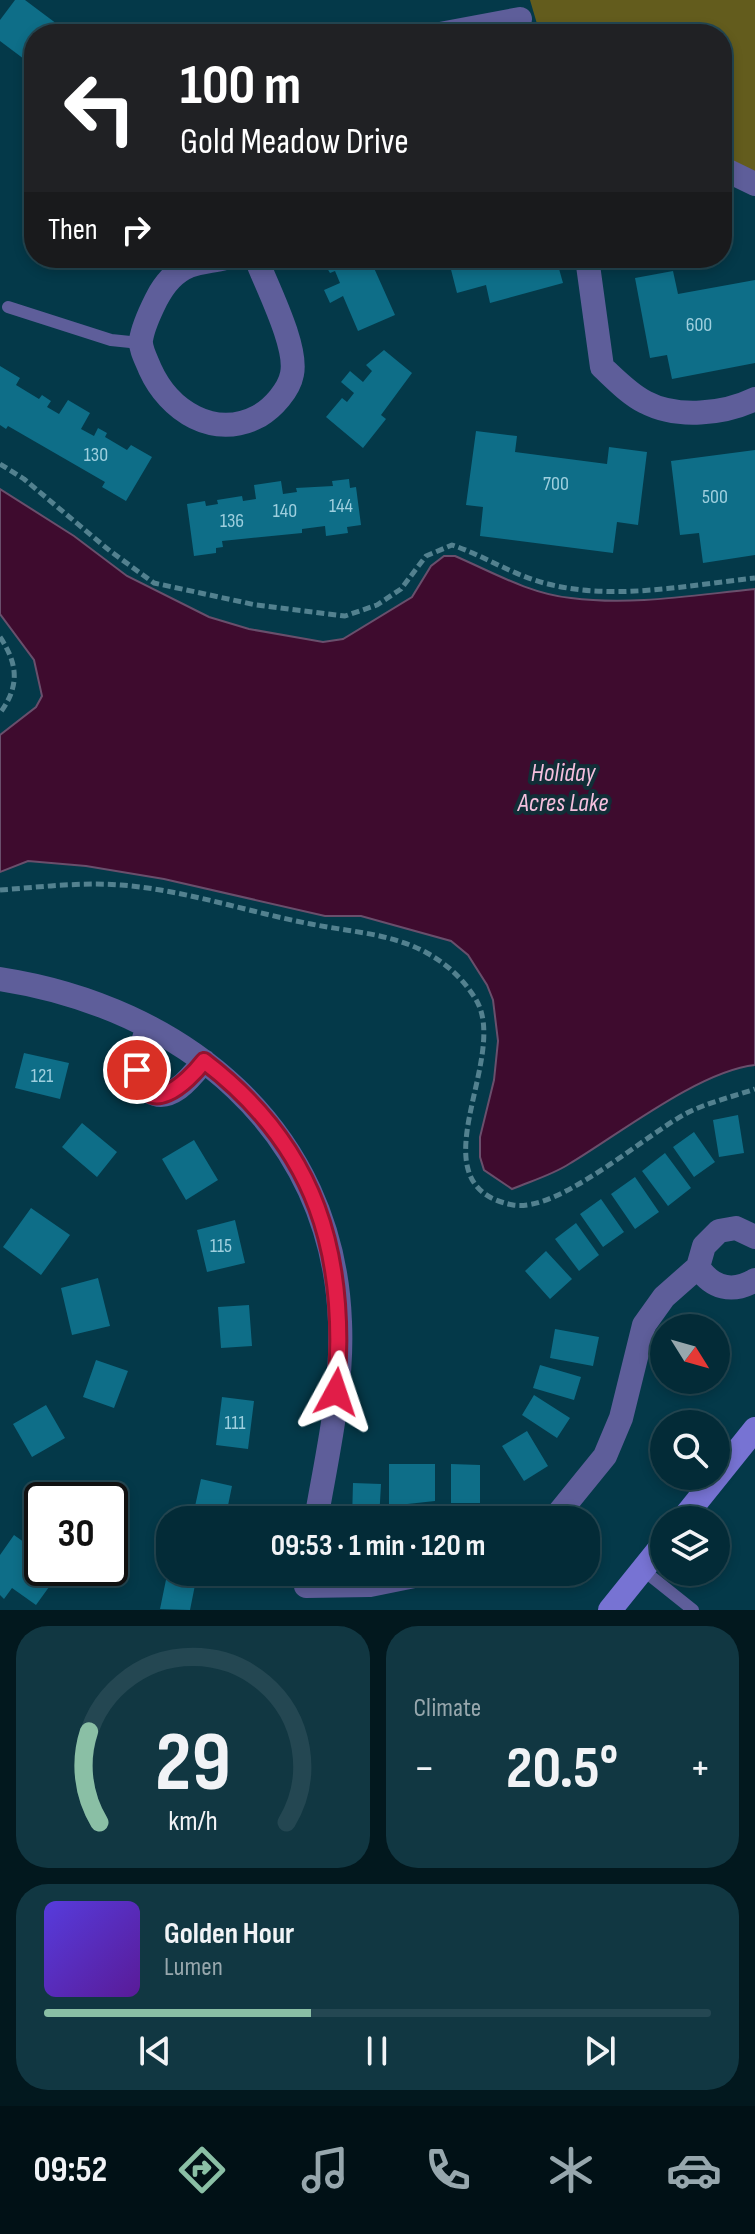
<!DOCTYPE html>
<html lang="en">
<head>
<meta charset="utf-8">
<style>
  body { margin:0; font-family:"Sofia Sans Condensed",sans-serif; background:#113742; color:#f1f3f6; height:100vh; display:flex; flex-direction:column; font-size:30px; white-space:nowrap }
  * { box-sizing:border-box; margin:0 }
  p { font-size:26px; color:#97a7ad }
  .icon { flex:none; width:44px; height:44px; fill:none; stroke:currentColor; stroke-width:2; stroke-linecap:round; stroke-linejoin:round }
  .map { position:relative; height:1610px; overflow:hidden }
  .side { display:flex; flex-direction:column; gap:16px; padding:16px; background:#02181e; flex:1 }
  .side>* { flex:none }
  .hud { position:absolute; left:24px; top:24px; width:708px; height:244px; border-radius:32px; box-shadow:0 4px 12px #0003,0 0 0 2px #244752; background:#202124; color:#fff; overflow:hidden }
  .needle { width:52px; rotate:127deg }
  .fabs { position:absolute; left:650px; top:1314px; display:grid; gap:16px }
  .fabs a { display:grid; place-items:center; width:80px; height:80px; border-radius:50%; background:#032b37; box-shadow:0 4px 12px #0003,0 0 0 2px #244752; font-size:40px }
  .speed { position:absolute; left:24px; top:1482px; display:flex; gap:16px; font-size:40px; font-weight:700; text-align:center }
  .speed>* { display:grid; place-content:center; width:104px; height:104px; border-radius:50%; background:#032b37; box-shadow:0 4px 12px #0003,0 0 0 2px #244752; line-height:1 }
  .speed .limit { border:4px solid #111; border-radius:12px; background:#fff; color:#111 }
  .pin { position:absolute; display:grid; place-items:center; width:68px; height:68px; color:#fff; margin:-34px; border:4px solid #fff; border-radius:50%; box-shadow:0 2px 8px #0007 }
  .me { position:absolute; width:88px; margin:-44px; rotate:5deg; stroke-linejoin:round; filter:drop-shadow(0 0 6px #0008) }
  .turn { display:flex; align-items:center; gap:28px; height:168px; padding:0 24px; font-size:36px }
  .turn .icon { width:104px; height:104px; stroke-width:2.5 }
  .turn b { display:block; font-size:56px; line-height:68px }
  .then { display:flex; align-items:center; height:76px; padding:0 24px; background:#0003; gap:16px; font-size:30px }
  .big { font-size:60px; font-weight:700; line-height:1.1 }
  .side .card { flex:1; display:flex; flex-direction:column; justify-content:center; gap:12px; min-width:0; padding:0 28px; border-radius:32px; background:#113742 }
  .side .dial { align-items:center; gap:0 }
  .dial svg { height:208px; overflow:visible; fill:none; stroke:#244752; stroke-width:7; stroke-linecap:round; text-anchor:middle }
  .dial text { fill:#f1f3f6; stroke:none }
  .song { display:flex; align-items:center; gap:24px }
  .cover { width:96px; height:96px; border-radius:12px; background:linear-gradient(135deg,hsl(250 70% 55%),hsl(270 70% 35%)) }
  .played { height:8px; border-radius:4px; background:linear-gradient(90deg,#8abfa5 40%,#244752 40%) }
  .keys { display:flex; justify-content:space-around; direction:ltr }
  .heat { display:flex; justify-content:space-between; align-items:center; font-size:44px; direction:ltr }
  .side .tiles { flex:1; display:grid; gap:16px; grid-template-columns:1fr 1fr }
  .card:last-child { grid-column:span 2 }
  .trip { position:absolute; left:156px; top:1506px; width:444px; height:80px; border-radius:32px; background:#032b37; box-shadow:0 4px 12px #0003,0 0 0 2px #244752; font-weight:700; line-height:80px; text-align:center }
  .dock { display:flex; height:128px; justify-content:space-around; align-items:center; background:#011116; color:#97a7ad }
  .dock .icon { width:56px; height:56px }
  .dock .current { color:#8abfa5 }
  .dock b { font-size:36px; color:#f1f3f6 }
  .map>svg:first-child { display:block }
  .green { fill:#635c1d }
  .water { fill:#3e0b2e; stroke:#694f6c; stroke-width:2 }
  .building { fill:#0e6e88 }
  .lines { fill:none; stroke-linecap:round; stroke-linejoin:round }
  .path { stroke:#53818f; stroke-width:5; stroke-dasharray:8 4; stroke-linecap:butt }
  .lane { stroke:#5e5e9a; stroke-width:12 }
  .street { stroke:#5e5e9a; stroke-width:24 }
  .secondary { stroke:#7773d3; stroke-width:24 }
  .route-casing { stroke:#92132f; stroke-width:20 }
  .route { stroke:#e11d48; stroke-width:14 }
  .labels { text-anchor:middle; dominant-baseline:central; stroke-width:8; stroke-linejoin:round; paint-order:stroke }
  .number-label { font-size:20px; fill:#9ecfde }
  .water-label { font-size:26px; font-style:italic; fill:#f4bfdd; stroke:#112e37 }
</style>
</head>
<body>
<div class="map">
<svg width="755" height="1610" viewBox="0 0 755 1610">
  <rect width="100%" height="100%" fill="#043949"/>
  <path class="green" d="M530 0H755V172L722 156V34H540Z"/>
  <path class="water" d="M0 489 74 536 127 576 209 617 249 629 323 642 343 639 412 597 431 566 444 556H455C492 572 530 594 571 598 632 606 694 595 755 589V1065C699 1071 618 1135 569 1164 552 1175 531 1181 512 1189L484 1170 480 1157V1137L494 1080 498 1041 493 1000 487 985 468 955 451 941 361 916H325L164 879 86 866 28 861 0 872V735L36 707 42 696 34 660 0 614Z"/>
  <path class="building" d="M15 0H25L57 24 49 34H34V54L28 62 0 41V20Z
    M321 258H376L380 265 374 268 395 315 358 331 343 296 330 303 324 290 340 283 335 271 330 273Z
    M448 258H556L563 283 490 303 486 285 457 293Z
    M673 271 678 294 755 280V363L672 379 667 355 650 358 635 278Z
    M384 350 412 373 381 415 386 419 363 448 326 417 342 398 347 402 354 393 341 382 350 371 363 382 372 371 366 365Z
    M0 366 20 378 16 385 39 399 42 395 51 401 47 407 59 414 68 400 90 413 81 429 94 436 98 428 107 433 105 437 127 450 131 445 152 457 126 501 102 487 105 482 8 426 6 429 0 425Z
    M476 431 517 436 515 452 607 464 609 447 647 452 638 525 617 522 613 553 480 536 483 507 466 505Z
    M755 450V555L703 563 699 533 680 535 671 461Z
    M349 479 350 488 356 487 361 525 347 527 348 533 326 536 325 526 302 529V533L222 541 223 547 216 548V553L194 556 187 504 205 501 206 506 218 504 217 500 242 496 243 501 256 499 254 485 281 481 283 494 297 492 296 488 333 486 332 481Z
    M24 1053 69 1063 60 1099 15 1088Z
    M738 1115 744 1153 719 1157 713 1120Z
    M82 1123 117 1152 97 1177 62 1147Z
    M694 1132 715 1162 694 1177 673 1147Z
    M194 1140 218 1180 186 1200 162 1159Z
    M665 1153 691 1188 668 1206 642 1171Z
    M635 1177 659 1212 635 1229 611 1194Z
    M601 1199 624 1232 603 1247 580 1214Z
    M31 1208 70 1235 41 1275 3 1247Z
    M235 1220 245 1263 207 1272 197 1230Z
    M576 1223 599 1255 579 1271 555 1239Z
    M546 1251 572 1279 550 1299 525 1271Z
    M98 1278 110 1326 72 1335 61 1288Z
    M249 1305 252 1346 221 1348 218 1307Z
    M555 1329 599 1337 593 1366 550 1358Z
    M96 1360 128 1371 114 1408 83 1397Z
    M540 1365 581 1377 574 1400 533 1388Z
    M534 1395 570 1418 557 1438 522 1415Z
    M222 1397 254 1401 248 1449 216 1445Z
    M46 1405 65 1438 32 1457 13 1424Z
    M527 1431 548 1466 524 1481 502 1446Z
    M389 1464H435V1501L389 1506Z
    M451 1464 480 1465V1503H451Z
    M201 1479 232 1486 225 1520H192Z
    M353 1483 381 1484 379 1520 352 1519Z
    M14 1535 42 1555V1568L62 1569 36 1605 12 1588 4 1599 0 1595V1555Z
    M169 1565 170 1572 197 1575 190 1610 160 1609Z"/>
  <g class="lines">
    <path class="path" d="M0 464 24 479 110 551 154 583 256 605 345 616 377 605 401 589 426 556 452 545C485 556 514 576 548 584 615 601 688 585 755 578
      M0 637C18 664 20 686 0 713
      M0 890C40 887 81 882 121 885 185 890 248 912 311 924 350 932 391 933 427 953 447 964 463 979 475 998 513 1056 410 1185 513 1205 558 1213 645 1135 687 1113 709 1102 732 1097 755 1089"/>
    <path class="lane" d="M8 307 111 340 140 343
      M643 1570 693 1610"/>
    <path class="street" d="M440 34 520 19
      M722 168 755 184
      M225 258C213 261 200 262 189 266 174 272 163 286 156 300 150 312 143 327 141 340 140 349 147 361 150 369 169 411 214 440 259 416 273 408 289 390 292 374 298 346 266 285 256 258
      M587 258 602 367C615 379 629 394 645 402 677 419 724 414 755 399
      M0 979C182 1007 333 1128 340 1322 343 1388 327 1455 316 1520
      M147 1028C144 1041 137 1057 137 1071 137 1080 141 1086 149 1091 171 1105 192 1076 204 1061
      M698 1267C712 1288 732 1294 755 1280
      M553 1520 605 1456 621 1418 644 1325 664 1297 698 1267 704 1246 719 1231 736 1228 755 1237
      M306 1586 370 1585 434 1572"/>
    <path class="secondary" d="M682 1520 755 1429
      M610 1610 664 1543"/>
  </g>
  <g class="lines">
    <defs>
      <path id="route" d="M137 1070C146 1121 187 1083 204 1061 317 1147 348 1255 336 1392"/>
    </defs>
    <use href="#route" class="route-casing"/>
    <use href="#route" class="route"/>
  </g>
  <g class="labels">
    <g class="number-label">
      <text x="699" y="325">600</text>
      <text x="96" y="455">130</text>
      <text x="556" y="484">700</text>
      <text x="715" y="497">500</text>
      <text x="341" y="506">144</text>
      <text x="285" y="511">140</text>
      <text x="232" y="521">136</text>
      <text x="42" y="1076">121</text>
      <text x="221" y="1246">115</text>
      <text x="235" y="1423">111</text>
    </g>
    <g class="water-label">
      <text x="563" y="773">Holiday<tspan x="563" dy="30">Acres Lake</tspan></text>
    </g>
  </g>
</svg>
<div class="fabs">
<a><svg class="needle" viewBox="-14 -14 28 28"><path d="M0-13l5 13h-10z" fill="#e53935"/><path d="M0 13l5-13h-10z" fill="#97a7ad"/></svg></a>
<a><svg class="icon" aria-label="search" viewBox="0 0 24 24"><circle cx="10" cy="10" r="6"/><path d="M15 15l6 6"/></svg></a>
<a><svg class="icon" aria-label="layers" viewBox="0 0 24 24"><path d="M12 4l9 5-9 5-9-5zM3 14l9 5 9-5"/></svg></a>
</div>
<div class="speed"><div class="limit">30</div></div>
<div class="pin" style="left:137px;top:1070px;background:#d93025"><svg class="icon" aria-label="arrive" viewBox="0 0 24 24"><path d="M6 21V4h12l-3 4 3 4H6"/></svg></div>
<svg class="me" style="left:336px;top:1392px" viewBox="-20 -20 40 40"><path d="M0-17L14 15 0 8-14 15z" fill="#e11d48" stroke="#fff" stroke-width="4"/></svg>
<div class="trip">09:53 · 1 min · 120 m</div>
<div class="hud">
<div class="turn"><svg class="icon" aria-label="left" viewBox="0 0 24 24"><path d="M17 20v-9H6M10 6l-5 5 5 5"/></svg><div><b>100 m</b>Gold Meadow Drive</div></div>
<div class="then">Then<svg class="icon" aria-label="right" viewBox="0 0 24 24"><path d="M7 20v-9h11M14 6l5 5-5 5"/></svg></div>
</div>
</div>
<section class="side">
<div class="tiles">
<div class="card dial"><svg viewBox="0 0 100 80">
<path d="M14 69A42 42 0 1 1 86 69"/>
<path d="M14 69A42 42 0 0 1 10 34" stroke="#8abfa5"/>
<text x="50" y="56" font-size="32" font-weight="700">29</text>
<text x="50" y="72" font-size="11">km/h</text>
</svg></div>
<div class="card"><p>Climate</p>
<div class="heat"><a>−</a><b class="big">20.5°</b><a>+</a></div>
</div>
<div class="card">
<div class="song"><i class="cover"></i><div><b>Golden Hour</b><p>Lumen</p></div></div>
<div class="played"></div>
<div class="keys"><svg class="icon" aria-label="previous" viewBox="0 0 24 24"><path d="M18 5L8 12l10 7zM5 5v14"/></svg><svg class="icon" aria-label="pause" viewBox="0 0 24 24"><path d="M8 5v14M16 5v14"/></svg><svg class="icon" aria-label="next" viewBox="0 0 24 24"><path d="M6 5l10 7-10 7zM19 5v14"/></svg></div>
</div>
</div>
</section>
<nav class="dock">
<b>09:52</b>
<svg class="icon current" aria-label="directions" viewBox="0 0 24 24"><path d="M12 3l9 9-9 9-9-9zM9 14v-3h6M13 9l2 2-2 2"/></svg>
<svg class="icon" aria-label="music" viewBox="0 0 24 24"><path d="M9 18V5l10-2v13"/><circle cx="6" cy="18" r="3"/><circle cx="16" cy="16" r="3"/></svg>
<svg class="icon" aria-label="phone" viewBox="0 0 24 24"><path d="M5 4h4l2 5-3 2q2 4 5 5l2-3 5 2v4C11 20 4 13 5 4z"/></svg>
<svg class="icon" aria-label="climate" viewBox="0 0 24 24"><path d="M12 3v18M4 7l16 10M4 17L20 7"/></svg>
<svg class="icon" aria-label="car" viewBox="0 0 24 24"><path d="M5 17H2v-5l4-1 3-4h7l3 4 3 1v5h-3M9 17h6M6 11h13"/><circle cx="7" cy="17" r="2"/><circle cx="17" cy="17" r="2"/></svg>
</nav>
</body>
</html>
